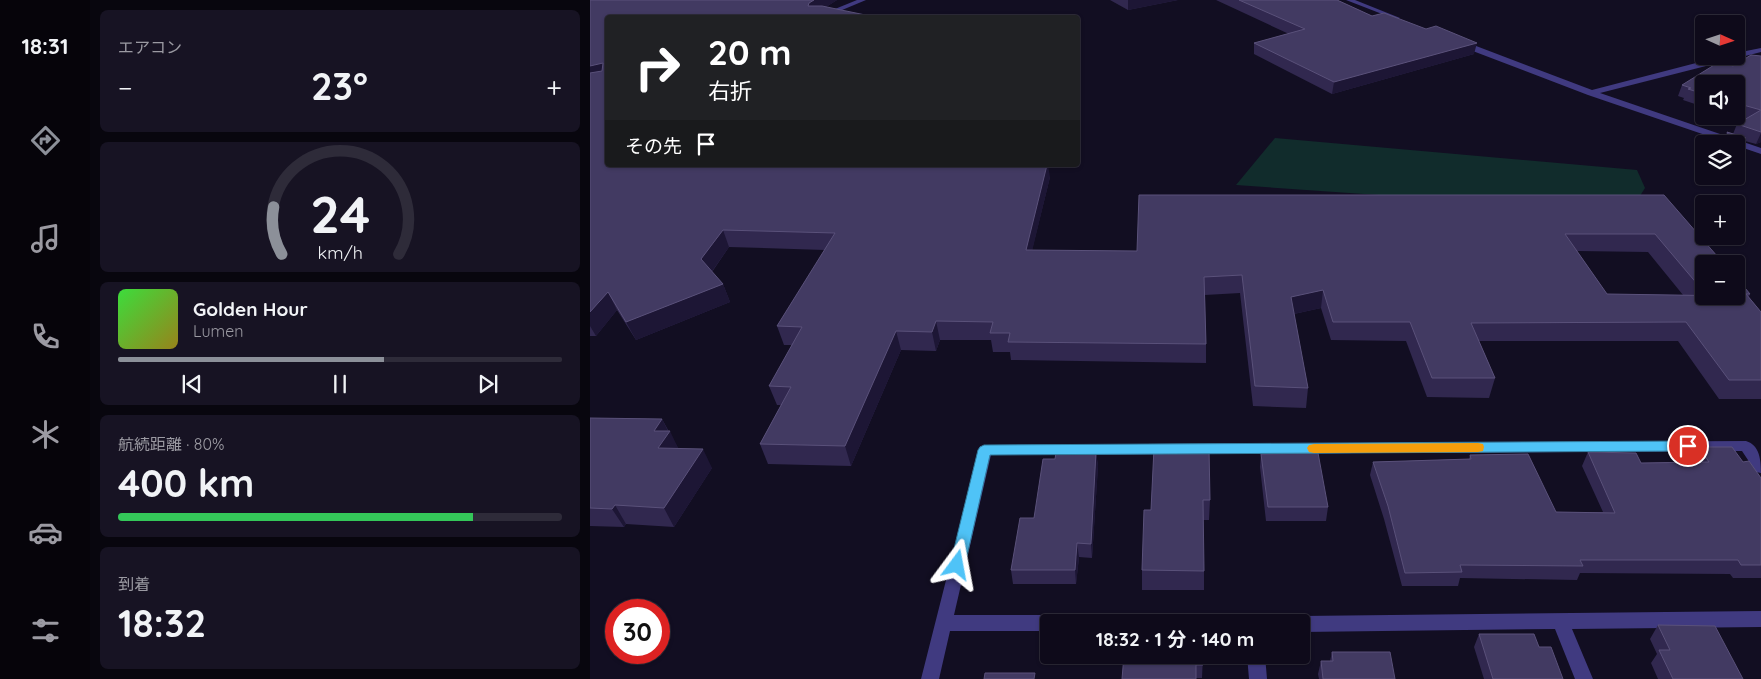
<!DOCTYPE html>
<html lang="ja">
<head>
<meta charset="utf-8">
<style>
  body { margin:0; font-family:Quicksand,"Noto Sans JP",sans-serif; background:#171323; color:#f1f3f6; height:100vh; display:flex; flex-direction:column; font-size:19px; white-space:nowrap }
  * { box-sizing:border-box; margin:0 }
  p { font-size:16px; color:#9b9aa2 }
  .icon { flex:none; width:28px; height:28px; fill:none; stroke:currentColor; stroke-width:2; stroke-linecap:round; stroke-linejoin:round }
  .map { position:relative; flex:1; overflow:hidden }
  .drawer { display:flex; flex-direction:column; gap:10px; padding:10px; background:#08060e; width:500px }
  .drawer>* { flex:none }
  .guide { position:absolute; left:15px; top:15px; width:475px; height:152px; border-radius:5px; box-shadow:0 1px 4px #0004,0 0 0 1px #2e2b39; background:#202124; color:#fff; overflow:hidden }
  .needle { width:32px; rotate:93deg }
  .controls { position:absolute; left:1105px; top:15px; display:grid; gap:10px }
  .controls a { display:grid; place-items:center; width:50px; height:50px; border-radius:5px; background:#0e0a1a; box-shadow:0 1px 4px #0004,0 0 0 1px #2e2b39; font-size:25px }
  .speed { position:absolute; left:15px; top:599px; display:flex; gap:10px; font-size:25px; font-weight:700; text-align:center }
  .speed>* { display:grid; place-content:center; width:65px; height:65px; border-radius:50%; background:#0e0a1a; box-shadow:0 1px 4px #0004,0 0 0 1px #2e2b39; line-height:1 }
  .speed .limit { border:8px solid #d22; background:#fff; color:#111 }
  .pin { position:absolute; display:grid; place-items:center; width:42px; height:42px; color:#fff; margin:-21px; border:2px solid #fff; border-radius:50%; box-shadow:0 1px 5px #0007 }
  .me { position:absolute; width:55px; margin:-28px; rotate:13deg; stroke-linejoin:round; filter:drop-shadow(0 0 4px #0008) }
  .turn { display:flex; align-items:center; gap:18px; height:105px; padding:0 20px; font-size:22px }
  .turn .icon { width:65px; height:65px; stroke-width:2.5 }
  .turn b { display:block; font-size:35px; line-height:42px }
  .then { display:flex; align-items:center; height:48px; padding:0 20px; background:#0003; gap:10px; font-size:19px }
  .big { font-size:38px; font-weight:700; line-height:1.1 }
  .drawer .widget { flex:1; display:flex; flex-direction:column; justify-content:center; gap:8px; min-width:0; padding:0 18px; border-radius:8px; background:#171323 }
  .drawer .dial { align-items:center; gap:0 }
  .dial svg { height:130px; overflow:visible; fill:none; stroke:#2e2b39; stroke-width:7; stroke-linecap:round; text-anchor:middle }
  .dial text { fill:#f1f3f6; stroke:none }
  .song { display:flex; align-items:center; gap:15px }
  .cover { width:60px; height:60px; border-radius:8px; background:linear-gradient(135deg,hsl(120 70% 55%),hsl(50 70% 35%)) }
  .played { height:5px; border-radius:2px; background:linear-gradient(90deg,#8c9099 60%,#2e2b39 60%) }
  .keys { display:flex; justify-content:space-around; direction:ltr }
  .heat { display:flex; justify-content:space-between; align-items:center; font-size:28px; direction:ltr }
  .charge { height:8px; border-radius:4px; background:linear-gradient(90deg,#34c759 80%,#2e2b39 0) }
  .trip { position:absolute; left:450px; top:614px; width:270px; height:50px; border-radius:5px; background:#0e0a1a; box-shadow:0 1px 4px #0004,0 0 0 1px #2e2b39; font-weight:700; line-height:50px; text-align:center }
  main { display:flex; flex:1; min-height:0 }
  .dock { display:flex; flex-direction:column; width:90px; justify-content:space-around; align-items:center; background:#06040a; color:#9b9aa2 }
  .dock .icon { width:35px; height:35px }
  .dock .active { color:#8c9099 }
  .dock b { font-size:22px; color:#f1f3f6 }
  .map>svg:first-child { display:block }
  .green { fill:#112c2c }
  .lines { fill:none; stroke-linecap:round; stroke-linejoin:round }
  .minor { fill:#403a80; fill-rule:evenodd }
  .tertiary { fill:#403a80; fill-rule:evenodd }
  .wall { fill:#31284f; fill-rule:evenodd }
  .shaded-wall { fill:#1d1635 }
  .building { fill:#423a62; stroke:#5a517a }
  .route { fill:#4fc3f7; stroke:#337fa1 }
  .slow { fill:#f59e0b }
</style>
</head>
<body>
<main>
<nav class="dock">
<b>18:31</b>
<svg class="icon active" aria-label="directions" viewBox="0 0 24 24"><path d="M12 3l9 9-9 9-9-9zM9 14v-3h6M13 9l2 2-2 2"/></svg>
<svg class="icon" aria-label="music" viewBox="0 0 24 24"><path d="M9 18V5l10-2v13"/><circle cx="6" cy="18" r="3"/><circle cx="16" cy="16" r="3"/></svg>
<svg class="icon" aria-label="phone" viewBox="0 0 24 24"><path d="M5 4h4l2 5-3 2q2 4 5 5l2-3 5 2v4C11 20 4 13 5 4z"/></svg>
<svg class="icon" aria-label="climate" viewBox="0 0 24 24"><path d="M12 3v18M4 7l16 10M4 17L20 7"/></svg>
<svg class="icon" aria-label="car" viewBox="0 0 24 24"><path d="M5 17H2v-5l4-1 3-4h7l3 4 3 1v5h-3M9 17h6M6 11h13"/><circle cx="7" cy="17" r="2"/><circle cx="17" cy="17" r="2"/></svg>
<svg class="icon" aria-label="filters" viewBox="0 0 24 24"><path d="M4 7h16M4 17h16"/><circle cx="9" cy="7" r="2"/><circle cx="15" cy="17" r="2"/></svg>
</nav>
<section class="drawer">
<div class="widget"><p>エアコン</p>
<div class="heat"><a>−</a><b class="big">23°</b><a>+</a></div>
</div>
<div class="widget dial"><svg viewBox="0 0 100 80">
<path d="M14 69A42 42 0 1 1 86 69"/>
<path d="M14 69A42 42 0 0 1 9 40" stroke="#8c9099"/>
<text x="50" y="56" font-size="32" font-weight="700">24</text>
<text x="50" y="72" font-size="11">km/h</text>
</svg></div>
<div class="widget">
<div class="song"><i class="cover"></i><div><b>Golden Hour</b><p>Lumen</p></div></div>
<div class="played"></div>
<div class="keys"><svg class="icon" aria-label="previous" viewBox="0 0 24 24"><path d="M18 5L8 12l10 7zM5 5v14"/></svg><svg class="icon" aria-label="pause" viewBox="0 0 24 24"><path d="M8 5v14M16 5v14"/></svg><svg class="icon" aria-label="next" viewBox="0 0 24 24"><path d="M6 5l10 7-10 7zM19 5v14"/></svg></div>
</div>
<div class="widget"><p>航続距離 · 80%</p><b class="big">400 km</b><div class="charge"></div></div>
<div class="widget"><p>到着</p><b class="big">18:32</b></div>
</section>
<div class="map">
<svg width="1171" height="679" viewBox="0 0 1171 679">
  <rect width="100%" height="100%" fill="#120e22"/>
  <path class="green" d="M685 138 1047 170 1055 188 1048 199H846L646 185Z"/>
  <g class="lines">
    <path class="minor" d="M756 0H765L810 18 805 19Z
      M867 41H873L1002 90 1133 56H1146V53L1171 48V52L1010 93 1171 148V154L998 95 867 45Z
      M1156 441C1170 445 1171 461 1171 473L1166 472 1152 451 602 454 597 453 595 449 597 445 602 444Z
      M580 444 585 445 587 449 585 453 580 454 401 455 364 615H459L465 618 468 622H459V631H360L349 679H331L390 446Z
      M1171 611V627L982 629 1003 679H985L965 629 711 632V622H703L705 619 711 616Z
      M657 655H675L677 679H659Z"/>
    <path class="tertiary" d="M267 0H276L233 18H223Z"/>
  </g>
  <path class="wall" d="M0 0H247L236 7 18 18 460 177 442 250 547 251 1074 195 1114 264V296L1146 277 1160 294 1159 297 1171 312V399H1129L1088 341H889L905 378 899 398 837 397 816 341 741 340 731 308 704 314 718 388 716 408 663 406 650 293 615 295 616 344V363L421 360 420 352H403L401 340H350L346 351 311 350 261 466 178 464 170 444 191 405H187L179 386 202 345H194L187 326 235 250 139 247 122 272 133 284 140 302 46 340 27 310 6 336H0ZM987 251 1058 252 1093 295 1017 294Z
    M520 0H588L538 10Z
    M626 0H747L782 16 884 54 742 94 664 54V43L699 34Z
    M1171 56V142L1166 144 1155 141 1151 149 1146 151V144H1133V143L1137 132 1143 134 1147 124 1156 119 1146 116V84H1114V107L1093 100 1094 98 1088 96 1092 85Z
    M0 418 72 419 88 448 122 468 84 527 36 524 34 527 0 526Z
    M1109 447 1153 462 1171 478V578H1143L1140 574 990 573 987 580 870 578 868 586H812L794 519 780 475 783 462 879 459 880 455 966 512H1013L992 466 998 452 1051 463 1103 462 1102 461Z
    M564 448 620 500 619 520H613L614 571V590H552V570L561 510Z
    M506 452 508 466 502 558 489 557 486 584H423L421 570 444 518 465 459Z
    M671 454 738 507 736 521H676L670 467Z
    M1068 625 1153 679H1068L1061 663 1067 654 1060 639Z
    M889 634 949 647 973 679H894L884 647Z
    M742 652 805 679H729L728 674 731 661H740Z
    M613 655 612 678 532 679Z"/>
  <path class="shaded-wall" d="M224 0H247L222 16 218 6 219 3Z
    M538 0H588L538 10Z
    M887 43 884 54 742 94 744 82Z
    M13 63 18 74 0 82V66Z
    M1171 133V142L1166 144Z
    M1156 138 1151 149 1146 151V144H1142L1143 143Z
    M457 165H458L460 177 438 268 436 250Z
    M133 230 139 247 118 277 111 259Z
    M133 284 140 302 46 340 36 322Z
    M733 290 731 308 699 315 701 297Z
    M18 292 27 310 6 336 0 326V312Z
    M346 321 350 340 346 351 342 332Z
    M306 331 311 350 261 466 255 446Z
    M72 419 79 433 80 431 89 450 68 448 64 431Z
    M113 449 122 468 84 527 74 508Z
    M506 452 508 466 502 558 501 544Z
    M25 505 36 524 34 527 22 509Z
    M487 543 489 557 486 584 485 570Z"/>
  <path class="building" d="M0 0H224L219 3 218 6H232L285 17 18 18V165H457L436 250 547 251 549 195H1074L1134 264H1114V292L1065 234H975L1017 294 1146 296V277L1160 294H1156L1171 312V380H1139L1096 322 881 323 905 378H842L820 322H743L733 290 701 297 718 388 665 386 652 275 614 277 616 344 418 342 420 333H400L403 322 346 321 342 332 306 331 255 446 170 444 201 387 179 386 212 327 187 326 245 233 133 230 111 259 133 284 36 322 18 292 0 312V73L12 71 13 63 0 66Z
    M649 0H747L782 16 794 13 836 29 846 26 887 43 744 82 664 43 715 29Z
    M1161 55 1171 56V132L1147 124 1171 110 1146 103V84H1114V94L1098 89 1101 88 1092 85 1129 62 1143 66Z
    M1137 132 1156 138 1143 143Z
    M0 418 72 419 64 431H80L68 448 113 449 74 508 25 505 22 509 0 508Z
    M1109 447H1142L1153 462 1159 461 1171 478V565H1151L1148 560H990L993 566 870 565 872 572 815 573 798 506 783 462 881 459 880 455 938 454 966 512 1025 513 998 452 1046 453 1051 463 1119 462Z
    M564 448 619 449 620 500H613L614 571 552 570 554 510H561Z
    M506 452 501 544 487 543 485 570H421L430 518H444L453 459H465L466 453Z
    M728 453 738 507H678L671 454Z
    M1068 625 1125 626 1153 679H1083L1069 650H1080Z
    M889 634H944L949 647H961L973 679H903Z
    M742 652H800L805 679H733L731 661H743Z
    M534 655H613V665H606V679H532Z
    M395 673H445L444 679H394Z"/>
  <path class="route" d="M1098 441 1102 443 1104 446 1102 449 1098 451 400 455 375 565 373 570 367 571 362 570 360 565 388 450 390 447 394 445Z"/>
  <path class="slow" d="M888 443 893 444 894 447 893 451 888 452 724 453 719 452 717 448 719 445 724 444Z"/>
</svg>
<div class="controls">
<a><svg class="needle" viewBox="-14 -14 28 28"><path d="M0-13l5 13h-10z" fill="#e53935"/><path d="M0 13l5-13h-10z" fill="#9b9aa2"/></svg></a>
<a><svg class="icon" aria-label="sound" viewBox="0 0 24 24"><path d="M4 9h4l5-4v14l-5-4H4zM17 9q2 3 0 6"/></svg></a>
<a><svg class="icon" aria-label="layers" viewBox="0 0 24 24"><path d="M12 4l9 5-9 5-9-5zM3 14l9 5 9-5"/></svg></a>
<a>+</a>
<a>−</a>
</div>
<div class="speed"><div class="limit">30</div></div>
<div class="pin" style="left:1098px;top:446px;background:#d93025"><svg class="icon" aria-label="arrive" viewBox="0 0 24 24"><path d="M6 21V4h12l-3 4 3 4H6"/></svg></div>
<svg class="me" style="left:367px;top:565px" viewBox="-20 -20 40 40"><path d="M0-17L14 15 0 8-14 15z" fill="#4fc3f7" stroke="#fff" stroke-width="4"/></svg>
<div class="trip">18:32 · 1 分 · 140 m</div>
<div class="guide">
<div class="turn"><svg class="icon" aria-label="right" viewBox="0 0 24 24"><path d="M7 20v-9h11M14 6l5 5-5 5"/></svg><div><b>20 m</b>右折</div></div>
<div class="then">その先<svg class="icon" aria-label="arrive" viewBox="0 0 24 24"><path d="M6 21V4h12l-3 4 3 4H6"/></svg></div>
</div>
</div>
</main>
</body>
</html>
